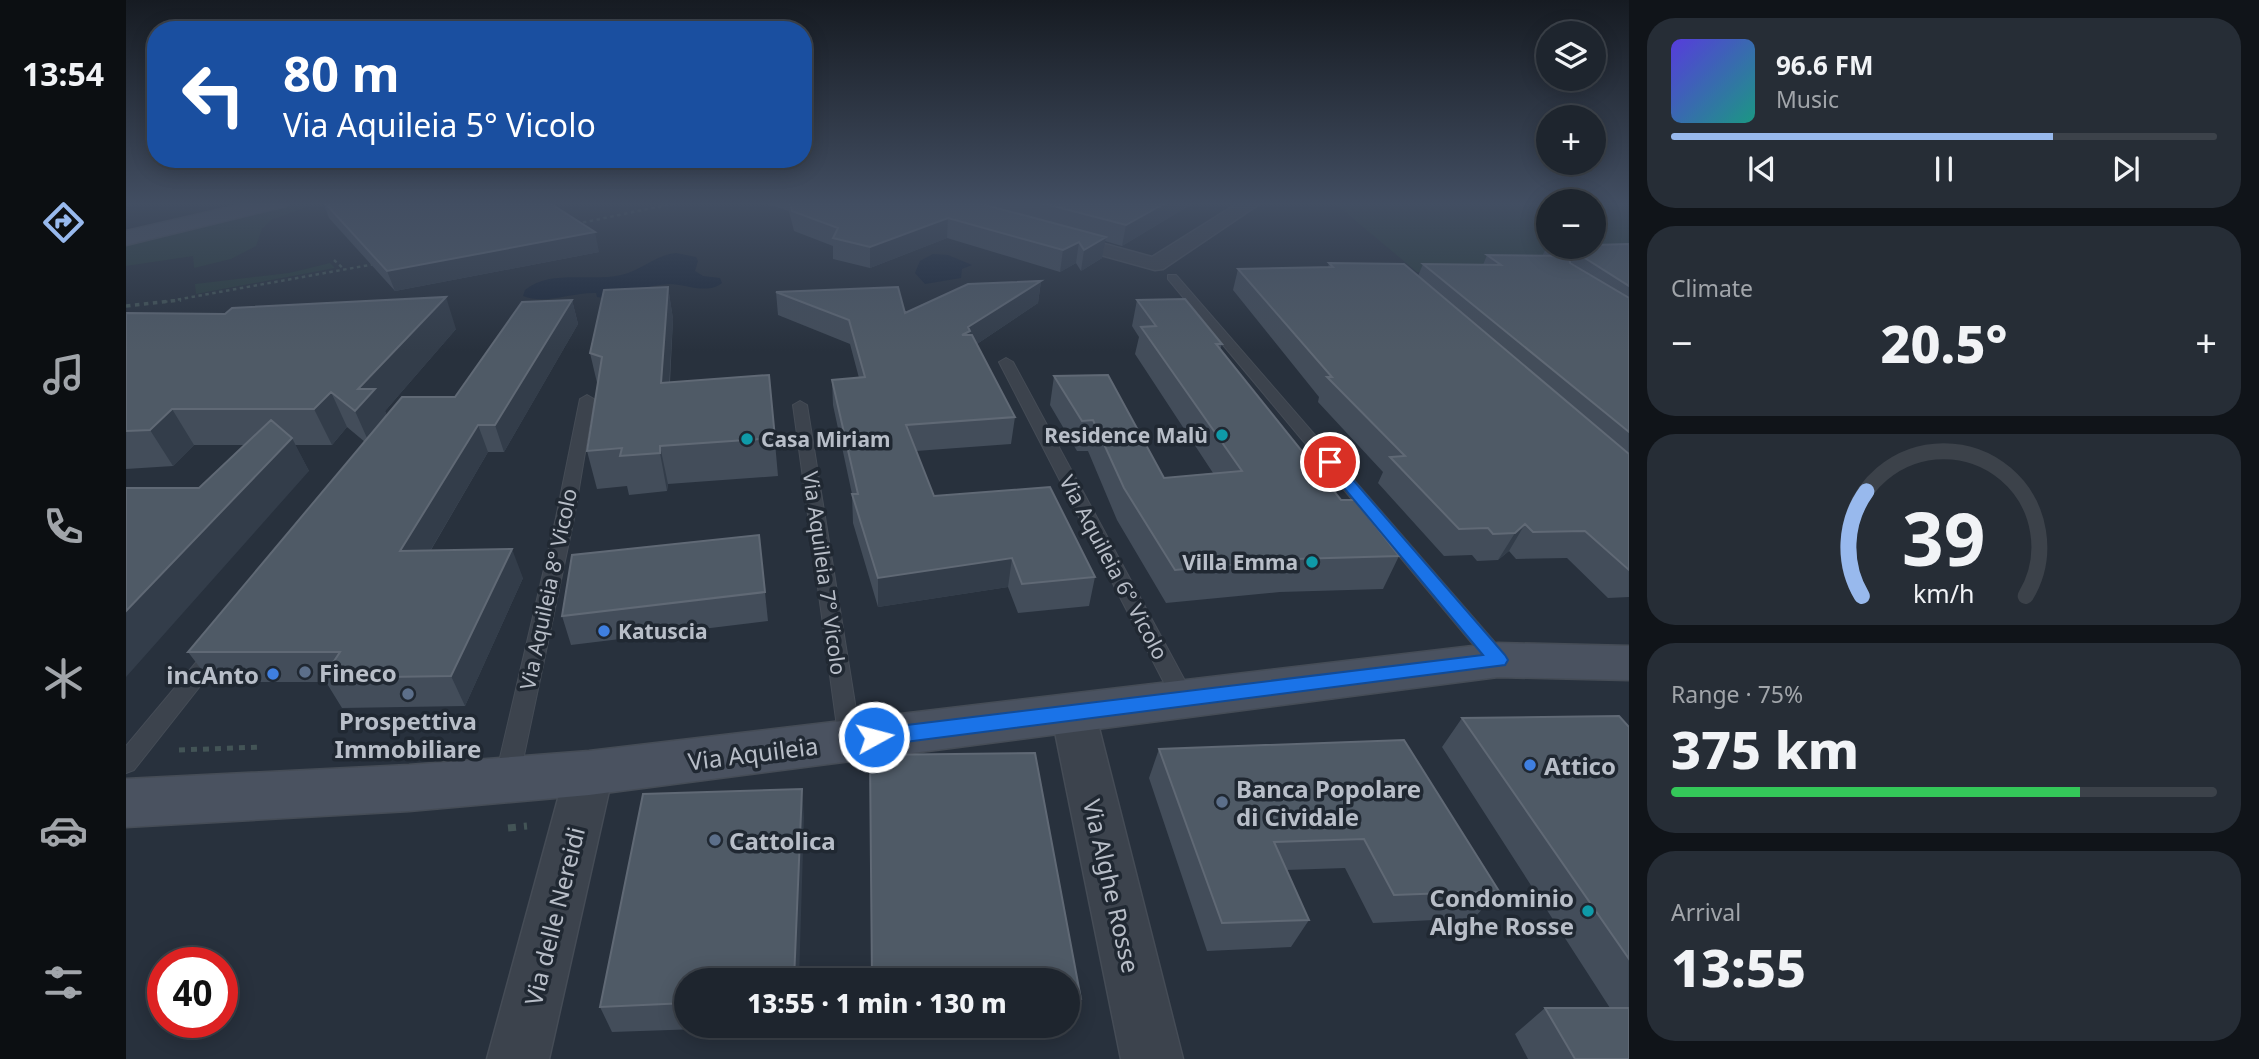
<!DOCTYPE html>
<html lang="en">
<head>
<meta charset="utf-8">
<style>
  body { margin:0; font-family:"Noto Sans",sans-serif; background:#262d36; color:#f1f3f6; height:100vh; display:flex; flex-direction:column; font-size:26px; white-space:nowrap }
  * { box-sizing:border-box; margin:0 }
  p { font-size:23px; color:#a1a5aa }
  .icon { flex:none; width:38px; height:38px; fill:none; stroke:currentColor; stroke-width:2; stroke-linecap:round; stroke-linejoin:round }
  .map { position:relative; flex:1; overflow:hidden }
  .panel { display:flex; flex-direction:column; gap:18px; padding:18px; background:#101419; width:630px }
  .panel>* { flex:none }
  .hud { position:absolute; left:21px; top:21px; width:665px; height:147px; border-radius:28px; box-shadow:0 4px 18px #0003,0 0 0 2px #3c424a; background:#1a4fa0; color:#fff; overflow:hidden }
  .buttons { position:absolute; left:1410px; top:21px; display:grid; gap:14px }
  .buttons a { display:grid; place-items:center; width:70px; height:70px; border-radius:50%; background:#1e252e; box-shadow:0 4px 18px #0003,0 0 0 2px #3c424a; font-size:35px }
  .speed { position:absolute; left:21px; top:947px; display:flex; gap:14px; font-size:35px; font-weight:700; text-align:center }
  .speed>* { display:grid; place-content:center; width:91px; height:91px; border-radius:50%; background:#1e252e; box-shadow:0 4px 18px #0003,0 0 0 2px #3c424a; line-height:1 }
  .speed .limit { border:10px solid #d22; background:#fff; color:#111 }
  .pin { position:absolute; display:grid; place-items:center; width:60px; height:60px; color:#fff; margin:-30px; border:4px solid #fff; border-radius:50%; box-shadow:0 2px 7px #0007 }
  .me { position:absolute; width:77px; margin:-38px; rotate:83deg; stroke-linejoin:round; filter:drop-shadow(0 0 5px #0008) }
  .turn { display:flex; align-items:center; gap:24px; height:147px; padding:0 21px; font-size:32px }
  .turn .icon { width:91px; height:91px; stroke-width:2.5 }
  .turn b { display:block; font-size:49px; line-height:60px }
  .big { font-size:52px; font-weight:800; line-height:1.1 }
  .panel .tile { flex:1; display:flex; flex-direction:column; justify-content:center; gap:10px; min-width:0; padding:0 24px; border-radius:28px; background:#262d36 }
  .panel .dial { align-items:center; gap:0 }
  .dial svg { height:182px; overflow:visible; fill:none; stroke:#3c424a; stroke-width:7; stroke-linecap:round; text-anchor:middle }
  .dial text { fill:#f1f3f6; stroke:none }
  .song { display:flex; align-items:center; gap:21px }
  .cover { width:84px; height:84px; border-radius:10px; background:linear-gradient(135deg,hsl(250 70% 55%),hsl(170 70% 35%)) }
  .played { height:7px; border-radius:4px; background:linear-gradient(90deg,#98b9ed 70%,#3c424a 70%) }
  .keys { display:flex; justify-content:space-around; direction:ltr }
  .heat { display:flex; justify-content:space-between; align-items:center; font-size:38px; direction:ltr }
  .charge { height:10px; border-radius:5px; background:linear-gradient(90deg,#34c759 75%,#3c424a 0) }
  .trip { position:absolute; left:548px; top:968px; width:406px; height:70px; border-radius:35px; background:#1e252e; box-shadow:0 4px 18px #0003,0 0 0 2px #3c424a; font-weight:800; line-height:70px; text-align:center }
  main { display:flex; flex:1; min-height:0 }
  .tabs { display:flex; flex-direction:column; width:126px; justify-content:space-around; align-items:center; background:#0c0f12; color:#a1a5aa }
  .tabs .icon { width:49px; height:49px }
  .tabs .on { color:#98b9ed }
  .tabs b { font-size:32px; color:#f1f3f6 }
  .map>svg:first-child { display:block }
  .green { fill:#2a3c3e }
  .water { fill:#1c283a }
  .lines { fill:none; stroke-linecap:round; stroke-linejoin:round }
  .lane-casing { stroke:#454c56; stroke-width:2 }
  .street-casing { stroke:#454c56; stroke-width:3 }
  .secondary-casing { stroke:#454c56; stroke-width:3 }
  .path-far3 { stroke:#435456; stroke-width:2.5; stroke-dasharray:3.5 3.5; stroke-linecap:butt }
  .path-far2 { stroke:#435456; stroke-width:3.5; stroke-dasharray:4.5 4.5; stroke-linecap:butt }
  .path-far1 { stroke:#435456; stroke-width:5; stroke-dasharray:6 6; stroke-linecap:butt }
  .path { stroke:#435456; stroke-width:7; stroke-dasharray:8 8; stroke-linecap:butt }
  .lane { fill:#3c434d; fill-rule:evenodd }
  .street { fill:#3c434d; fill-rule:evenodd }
  .secondary { fill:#4a5260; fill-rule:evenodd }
  .wall { fill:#434d5a }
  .shaded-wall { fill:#333d4a }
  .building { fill:#4f5a66; stroke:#606975; stroke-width:2 }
  .route { fill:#1a73e8; stroke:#114b97; stroke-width:2 }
  .culture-dot { fill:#0f9aa8; stroke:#202832; stroke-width:2.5 }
  .shop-dot { fill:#3f7fe0; stroke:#202832; stroke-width:2.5 }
  .service-dot { fill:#5c6f8a; stroke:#202832; stroke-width:2.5 }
  .labels { text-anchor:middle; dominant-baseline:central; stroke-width:7; stroke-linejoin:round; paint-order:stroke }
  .poi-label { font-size:21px; font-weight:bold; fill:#b8bec8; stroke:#202832; text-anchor:end }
  .street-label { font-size:21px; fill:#b8bec8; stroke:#202832 }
  .near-poi-label { font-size:24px; font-weight:bold; fill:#b8bec8; stroke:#202832; text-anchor:start }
  .near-street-label { font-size:24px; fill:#b8bec8; stroke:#202832 }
</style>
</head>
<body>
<main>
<nav class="tabs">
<b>13:54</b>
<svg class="icon on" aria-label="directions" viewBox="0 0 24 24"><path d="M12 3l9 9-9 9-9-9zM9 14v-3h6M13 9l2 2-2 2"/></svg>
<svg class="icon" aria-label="music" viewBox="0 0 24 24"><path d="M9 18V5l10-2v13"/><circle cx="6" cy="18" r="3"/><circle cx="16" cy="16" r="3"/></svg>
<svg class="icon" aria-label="phone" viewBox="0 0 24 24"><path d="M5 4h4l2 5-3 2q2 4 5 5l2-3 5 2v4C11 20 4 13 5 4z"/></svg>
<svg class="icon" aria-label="climate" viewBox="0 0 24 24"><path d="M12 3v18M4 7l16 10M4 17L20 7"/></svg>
<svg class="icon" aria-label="car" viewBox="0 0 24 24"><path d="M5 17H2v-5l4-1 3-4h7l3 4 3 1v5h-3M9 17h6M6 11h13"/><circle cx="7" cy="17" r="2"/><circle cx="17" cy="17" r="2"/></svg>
<svg class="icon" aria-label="filters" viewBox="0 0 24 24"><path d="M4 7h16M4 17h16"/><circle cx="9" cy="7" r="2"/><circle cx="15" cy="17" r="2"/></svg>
</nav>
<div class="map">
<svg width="1503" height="1059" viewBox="0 0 1503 1059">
  <rect width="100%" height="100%" fill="#28313d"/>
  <path class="green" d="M174 202 193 203 145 220 136 229 130 246 105 259 68 268 67 256 0 266V244Z
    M1207 202H1423V247H1468V202H1503V272H1291Z
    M204 263 209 268 70 294 69 284 163 273Z"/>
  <path class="water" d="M550 253 570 257 572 261 569 271 577 276 594 278 596 283C580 295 561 284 543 284 522 285 499 294 478 298L471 297 470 293C446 292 420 305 397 296L399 290C424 269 465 282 495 275 515 271 529 255 550 253Z
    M807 254 822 255 846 265 836 269 835 278 799 284 789 273 794 261Z"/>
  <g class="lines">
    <defs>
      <path id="lane" d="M1042 275H1050L1379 654 1382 660 1379 666 1372 668 1365 666 1042 279Z
        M880 358 887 362 1065 692 1068 698 1065 704 1057 707 1049 704 873 362Z
        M461 395 468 399 448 518 393 779 389 786 381 789 373 786 369 779 430 518 454 399Z
        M674 401 681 405 735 741 732 748 724 750 716 748 713 741 667 405Z
        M90 644 97 647 100 652 97 657 8 770 0 773V746L83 647Z"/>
      <path id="street" d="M1114 202H1136L1037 269 1029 270 924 241 921 237 931 231 1026 257Z
        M947 694 963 699 969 712 1057 1059H995L925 712 931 699Z
        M463 753 480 759 487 773 423 1059H361L439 773 446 759Z"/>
      <path id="secondary" d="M126 202H163L160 206 0 245V231Z
        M1372 643 1503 646V680L1372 677 463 795 283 811 0 827V779L283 765 463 751Z"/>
    </defs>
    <use href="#lane" class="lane-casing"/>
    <use href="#street" class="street-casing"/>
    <use href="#secondary" class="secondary-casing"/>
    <path class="path-far3" d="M450 224 555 202
      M208 260 219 270
      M38 302 249 264"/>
    <path class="path-far2" d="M0 306 55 300"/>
    <path class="path-far1" d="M53 750 136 747"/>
    <path class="path" d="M382 828 401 826"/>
    <use href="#lane" class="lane"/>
    <use href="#street" class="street"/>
    <use href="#secondary" class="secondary"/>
  </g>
  <path class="wall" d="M197 202H422L473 252 269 291 203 218Z
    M635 202H1069L996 246 979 241 976 258 955 271 950 263 934 272 821 238 744 268 707 259V246L668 231 663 211Z
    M1503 244V597L1482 598 1441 558 1390 559 1383 551 1372 560 1351 561 1346 555 1318 556 1252 483 1257 472 1192 402 1193 397 1107 290 1112 269 1202 267 1203 263 1292 276 1297 264 1357 265 1361 255 1416 256 1422 245H1423V247H1468Z
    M915 281 912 303 851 344 889 417 885 444 790 451 808 496 969 577 963 606 892 613 882 587 752 607 727 523 726 494 707 405 706 380 733 378 724 344 652 315 650 292 779 313Z
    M542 287 547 319 544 382 643 375 652 476 542 484 541 491 503 495 501 486 471 489 461 451 472 387 464 353Z
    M446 300 452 324 378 452H362L305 550 397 578 339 706 216 708 200 682H85L62 652 239 442 221 427 206 445H169L183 471 73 488 119 445H68L47 466 0 469V313L330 329 259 411 261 416 329 397Z
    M1011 300 1096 344 1094 350 1215 500 1273 556 1257 589 1154 592 1040 603 991 520 962 451H951L924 405 928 376 1038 478 1087 473 1009 354 1013 337 1006 326Z
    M633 535 642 621 445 645 436 616Z
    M1336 718 1503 727V1059H1402L1389 1034 1419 1008H1484L1316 747Z
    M1033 749 1373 891 1348 918 1247 923 1219 868 1160 870 1183 920 1165 947 1081 951 1023 778Z
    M678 818 560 980V1026H656L486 1032 474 1007Z
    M942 980 955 999 946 1025H942Z
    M747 1026H884L747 1028Z"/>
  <path class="shaded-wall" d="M1041 202H1069L996 246 1000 225Z
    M822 218 821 238 744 268V247Z
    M469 232 473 252 269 291 261 271Z
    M980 237 976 258 955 271 958 250Z
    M953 242 950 263 934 272 937 250Z
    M915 281 912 303 842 350 836 335 842 327Z
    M542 287 547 319 541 419 535 383Z
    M320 297 330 329 259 411 264 424 245 447 229 411 232 389Z
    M446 300 452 324 378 452 369 425Z
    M205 392 221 427 206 445 188 409Z
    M46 409 68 445 47 466 24 430Z
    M352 425 362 452 287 580 274 551Z
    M166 438 183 471 0 677V611Z
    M534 446 542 484 541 491 534 453Z
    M1399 524 1383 551 1372 560 1389 533Z
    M386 549 397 578 339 706 325 676Z
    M886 558 882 587 752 607V578Z
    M676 789 678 818 673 980H668Z"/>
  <path class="building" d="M198 202H422L469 232 261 271Z
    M664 202H848L980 237 958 250 953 242 937 250 822 218 744 247 707 238 712 228 666 211Z
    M912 202H1041L1000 225Z
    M1503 244V286L1454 255 1443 256 1444 263 1503 298V432L1297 264 1375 265 1361 255 1442 256 1425 247H1468V245Z
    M1203 263 1278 264 1503 454V570L1459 531 1407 532 1399 524 1389 533 1367 534 1362 528 1333 529 1264 457 1279 456 1201 377H1206L1112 269 1207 267Z
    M915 281 842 327 844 331 836 335H846L889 417 780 425 808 496 924 487 969 577 896 584 886 558 752 578 726 494H732L706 380 739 377 723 320 650 292 772 287 779 313 842 284Z
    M542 287 535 383 643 375 649 438 534 446V453L494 456 496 448 461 451 476 357 464 353 478 290Z
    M320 297 232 389H249L229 411 205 392 188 409H46L24 430 0 431V313L99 314 106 308Z
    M1059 299 1096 344H1090L1215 500H1229L1273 556 1168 559 1049 570 998 488 967 420 956 421 928 376 982 375 1038 478 1116 471 1015 327 1030 326 1011 300Z
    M446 300 369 425H352L274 551 386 549 325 676 197 678 214 652H62L276 397H329L396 302Z
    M145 420 166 438 0 611V488H73Z
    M633 535 639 592 436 616 446 555Z
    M1493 716 1503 727V959L1336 718Z
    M1278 740 1373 891 1268 895 1238 839 1148 842 1183 920 1096 923 1033 749Z
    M909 753 955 999H942V980H746L744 755Z
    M676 789 668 980H560V1003L474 1007 517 794Z
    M1419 1008H1503V1059H1449Z"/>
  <linearGradient id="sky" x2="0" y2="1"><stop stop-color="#161b22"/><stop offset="0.58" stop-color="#424e62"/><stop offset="1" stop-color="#424e62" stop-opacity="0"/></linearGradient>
  <rect width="1503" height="351" fill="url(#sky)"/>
  <path class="route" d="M1204 458 1209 459 1379 655 1382 660 1379 665 748 746 741 743 738 737 741 731 748 729 1357 655 1199 465V459Z"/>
  <g class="culture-dot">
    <circle cx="1096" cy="435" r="7"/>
    <circle cx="621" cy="439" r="7"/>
    <circle cx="1186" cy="562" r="7"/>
    <circle cx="1462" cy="911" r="7"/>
  </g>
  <g class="shop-dot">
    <circle cx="478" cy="631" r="7"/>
    <circle cx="147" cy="674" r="7"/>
    <circle cx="1404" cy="765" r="7"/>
  </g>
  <g class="service-dot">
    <circle cx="179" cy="672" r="7"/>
    <circle cx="282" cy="694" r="7"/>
    <circle cx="1096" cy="802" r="7"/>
    <circle cx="589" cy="840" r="7"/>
  </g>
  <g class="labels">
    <g class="poi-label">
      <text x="1082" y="435">Residence Malù</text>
      <text x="635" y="439" text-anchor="start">Casa Miriam</text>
      <text x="1172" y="562">Villa Emma</text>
      <text x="492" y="631" text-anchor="start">Katuscia</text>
    </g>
    <g class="street-label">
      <text transform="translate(988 567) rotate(62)">Via Aquileia 6° Vicolo</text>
      <text transform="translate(699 573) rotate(82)">Via Aquileia 7° Vicolo</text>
      <text transform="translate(422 589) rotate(-78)">Via Aquileia 8° Vicolo</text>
    </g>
    <g class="near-poi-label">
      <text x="193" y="672">Fineco</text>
      <text x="133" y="674" text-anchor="end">incAnto</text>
      <text x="282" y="720" text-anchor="middle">Prospettiva<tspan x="282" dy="28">Immobiliare</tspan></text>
      <text x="1418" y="765">Attico</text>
      <text x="1110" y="788">Banca Popolare<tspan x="1110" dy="28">di Cividale</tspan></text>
      <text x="603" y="840">Cattolica</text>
      <text x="1448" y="897" text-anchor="end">Condominio<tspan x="1448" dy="28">Alghe Rosse</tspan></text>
    </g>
    <g class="near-street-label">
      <text transform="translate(627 753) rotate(-7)">Via Aquileia</text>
      <text transform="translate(986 886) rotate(77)">Via Alghe Rosse</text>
      <text transform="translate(428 916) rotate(-76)">Via delle Nereidi</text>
    </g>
  </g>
</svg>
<div class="buttons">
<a><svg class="icon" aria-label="layers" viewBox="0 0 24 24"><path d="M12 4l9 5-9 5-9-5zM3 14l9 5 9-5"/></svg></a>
<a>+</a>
<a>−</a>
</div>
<div class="speed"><div class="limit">40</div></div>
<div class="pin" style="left:1204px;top:462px;background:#d93025"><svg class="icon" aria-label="arrive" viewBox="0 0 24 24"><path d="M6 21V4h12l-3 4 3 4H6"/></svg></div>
<svg class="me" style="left:748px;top:737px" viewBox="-20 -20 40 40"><circle r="17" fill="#1a73e8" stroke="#fff" stroke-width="3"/><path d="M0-11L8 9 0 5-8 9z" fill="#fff"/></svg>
<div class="trip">13:55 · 1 min · 130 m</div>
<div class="hud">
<div class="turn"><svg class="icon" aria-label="left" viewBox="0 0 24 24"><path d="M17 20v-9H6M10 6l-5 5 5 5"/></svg><div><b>80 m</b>Via Aquileia 5° Vicolo</div></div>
</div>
</div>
<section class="panel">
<div class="tile">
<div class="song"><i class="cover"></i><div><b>96.6 FM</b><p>Music</p></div></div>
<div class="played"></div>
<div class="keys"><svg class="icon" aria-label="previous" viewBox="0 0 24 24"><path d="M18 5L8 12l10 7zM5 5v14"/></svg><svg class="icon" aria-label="pause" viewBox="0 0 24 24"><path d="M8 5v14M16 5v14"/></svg><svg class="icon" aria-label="next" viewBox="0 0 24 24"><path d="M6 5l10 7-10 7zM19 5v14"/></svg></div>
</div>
<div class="tile"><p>Climate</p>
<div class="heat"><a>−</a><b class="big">20.5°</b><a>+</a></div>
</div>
<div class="tile dial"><svg viewBox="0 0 100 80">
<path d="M14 69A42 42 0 1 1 86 69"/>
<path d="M14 69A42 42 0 0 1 16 23" stroke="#98b9ed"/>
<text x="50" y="56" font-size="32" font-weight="700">39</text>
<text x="50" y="72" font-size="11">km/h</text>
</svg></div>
<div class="tile"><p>Range · 75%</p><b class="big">375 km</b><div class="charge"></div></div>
<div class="tile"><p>Arrival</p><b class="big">13:55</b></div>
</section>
</main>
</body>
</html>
